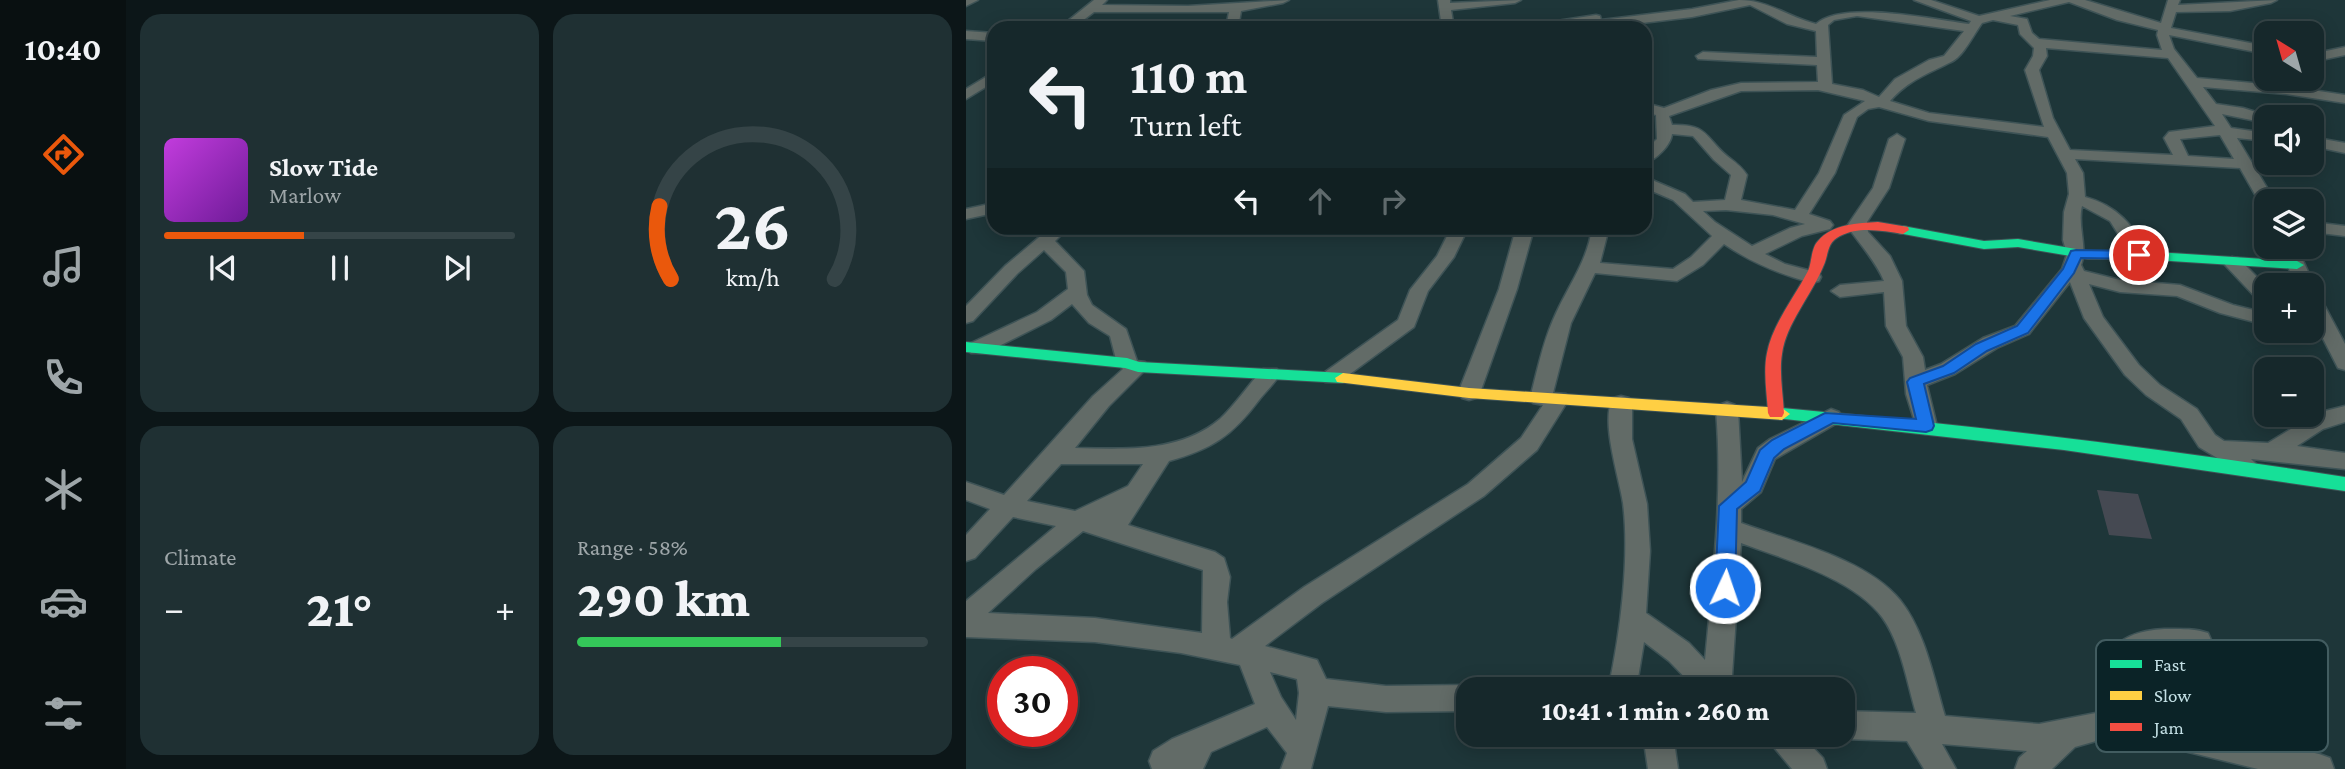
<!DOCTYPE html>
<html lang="en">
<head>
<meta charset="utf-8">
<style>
  body { margin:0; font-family:"Crimson Pro",serif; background:#1f3033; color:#f1f3f6; height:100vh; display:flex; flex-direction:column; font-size:26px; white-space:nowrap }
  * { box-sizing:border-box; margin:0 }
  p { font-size:23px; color:#9ea6a9 }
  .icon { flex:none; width:38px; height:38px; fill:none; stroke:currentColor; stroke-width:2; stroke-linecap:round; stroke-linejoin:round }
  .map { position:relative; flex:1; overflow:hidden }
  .sheet { display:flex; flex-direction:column; gap:14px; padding:14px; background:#0c1618; width:840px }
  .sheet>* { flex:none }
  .top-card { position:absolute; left:21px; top:21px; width:665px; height:214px; border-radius:21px; box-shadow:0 4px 18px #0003,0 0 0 2px #354447; background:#16282b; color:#f1f3f6; overflow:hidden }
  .needle { width:46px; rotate:323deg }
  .controls { position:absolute; left:1288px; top:21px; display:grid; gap:14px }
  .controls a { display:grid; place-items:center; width:70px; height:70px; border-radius:14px; background:#16282b; box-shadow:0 4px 18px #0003,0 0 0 2px #354447; font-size:35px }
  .speed { position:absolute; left:21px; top:656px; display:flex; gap:14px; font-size:35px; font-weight:700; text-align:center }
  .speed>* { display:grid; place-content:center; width:91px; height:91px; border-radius:50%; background:#16282b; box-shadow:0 4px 18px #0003,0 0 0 2px #354447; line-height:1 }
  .speed .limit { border:10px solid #d22; background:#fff; color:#111 }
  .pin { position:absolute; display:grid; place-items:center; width:60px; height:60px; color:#fff; margin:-30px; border:4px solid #fff; border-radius:50%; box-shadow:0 2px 7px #0007 }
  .me { position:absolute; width:77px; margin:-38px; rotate:3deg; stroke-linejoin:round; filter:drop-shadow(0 0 5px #0008) }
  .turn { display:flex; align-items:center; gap:24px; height:147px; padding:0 28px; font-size:32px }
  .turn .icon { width:91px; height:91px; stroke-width:2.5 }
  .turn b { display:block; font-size:49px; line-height:60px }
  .lanes { display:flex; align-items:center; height:66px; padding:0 28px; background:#0003; justify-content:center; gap:35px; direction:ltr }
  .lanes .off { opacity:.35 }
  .big { font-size:52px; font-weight:800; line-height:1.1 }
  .sheet .widget { flex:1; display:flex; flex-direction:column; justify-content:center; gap:10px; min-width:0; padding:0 24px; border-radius:21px; background:#1f3033 }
  .sheet .dial { align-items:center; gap:0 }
  .dial svg { height:182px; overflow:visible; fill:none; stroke:#354447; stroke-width:7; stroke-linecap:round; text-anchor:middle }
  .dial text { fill:#f1f3f6; stroke:none }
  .song { display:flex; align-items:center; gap:21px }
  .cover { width:84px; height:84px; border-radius:10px; background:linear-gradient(135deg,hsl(290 70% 55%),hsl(280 70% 35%)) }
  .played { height:7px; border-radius:4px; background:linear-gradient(90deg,#ea580c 40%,#354447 40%) }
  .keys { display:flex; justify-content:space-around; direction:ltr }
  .heat { display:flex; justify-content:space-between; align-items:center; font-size:38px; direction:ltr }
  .charge { height:10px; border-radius:5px; background:linear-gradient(90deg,#34c759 58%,#354447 0) }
  .sheet .tiles { flex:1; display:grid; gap:14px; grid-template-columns:repeat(2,1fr) }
  .trip { position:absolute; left:490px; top:677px; width:399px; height:70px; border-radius:21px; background:#16282b; box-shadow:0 4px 18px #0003,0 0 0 2px #354447; font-weight:800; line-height:70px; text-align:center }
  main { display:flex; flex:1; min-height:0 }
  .menu { display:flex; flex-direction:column; width:126px; justify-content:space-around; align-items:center; background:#091011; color:#9ea6a9 }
  .menu .icon { width:49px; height:49px }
  .menu .selected { color:#ea580c }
  .menu b { font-size:32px; color:#f1f3f6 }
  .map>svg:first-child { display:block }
  .building { fill:#454952 }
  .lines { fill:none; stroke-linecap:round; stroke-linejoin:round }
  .street-casing { stroke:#3e5356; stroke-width:3 }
  .fast-casing { stroke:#3e5356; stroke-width:2 }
  .slow-casing { stroke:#3e5356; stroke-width:2 }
  .jam-casing { stroke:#3e5356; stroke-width:2 }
  .street { fill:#626b67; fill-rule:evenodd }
  .fast { fill:#16e098; fill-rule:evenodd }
  .slow { fill:#ffcf43; fill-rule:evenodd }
  .jam { fill:#f24e42; fill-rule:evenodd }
  .route { fill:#1a73e8; stroke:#114b97; stroke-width:2 }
  .key { fill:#0b2327; stroke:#425c60; stroke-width:2 }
  .key-label { font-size:19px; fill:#c4e0e5 }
</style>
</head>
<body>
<main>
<nav class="menu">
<b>10:40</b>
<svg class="icon selected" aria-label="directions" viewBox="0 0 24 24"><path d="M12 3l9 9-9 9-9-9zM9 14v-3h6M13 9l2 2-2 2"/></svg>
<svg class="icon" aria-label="music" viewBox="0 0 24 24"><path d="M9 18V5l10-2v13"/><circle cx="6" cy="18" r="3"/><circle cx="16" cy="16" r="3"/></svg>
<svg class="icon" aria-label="phone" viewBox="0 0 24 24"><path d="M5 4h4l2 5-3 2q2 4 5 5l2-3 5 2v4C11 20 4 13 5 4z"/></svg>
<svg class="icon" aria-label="climate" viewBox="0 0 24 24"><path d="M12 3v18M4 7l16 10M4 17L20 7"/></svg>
<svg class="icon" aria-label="car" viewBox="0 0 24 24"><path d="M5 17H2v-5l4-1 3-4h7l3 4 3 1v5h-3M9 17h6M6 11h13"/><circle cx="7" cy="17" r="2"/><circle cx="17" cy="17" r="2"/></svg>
<svg class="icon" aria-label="filters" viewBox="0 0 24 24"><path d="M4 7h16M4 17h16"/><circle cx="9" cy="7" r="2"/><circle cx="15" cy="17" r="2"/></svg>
</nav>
<section class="sheet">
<div class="tiles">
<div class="widget">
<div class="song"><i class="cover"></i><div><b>Slow Tide</b><p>Marlow</p></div></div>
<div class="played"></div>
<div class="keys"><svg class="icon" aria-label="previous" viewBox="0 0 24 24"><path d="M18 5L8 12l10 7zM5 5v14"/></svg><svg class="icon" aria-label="pause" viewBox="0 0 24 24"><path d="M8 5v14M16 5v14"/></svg><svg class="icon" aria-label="next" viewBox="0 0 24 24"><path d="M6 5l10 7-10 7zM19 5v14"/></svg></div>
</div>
<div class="widget dial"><svg viewBox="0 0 100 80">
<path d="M14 69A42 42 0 1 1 86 69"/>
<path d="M14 69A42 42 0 0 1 9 37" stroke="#ea580c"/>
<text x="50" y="56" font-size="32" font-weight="700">26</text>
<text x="50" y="72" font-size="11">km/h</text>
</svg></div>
<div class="widget"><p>Climate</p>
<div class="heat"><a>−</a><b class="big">21°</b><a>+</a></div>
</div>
<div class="widget"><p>Range · 58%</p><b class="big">290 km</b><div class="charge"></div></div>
</div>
</section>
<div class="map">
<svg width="1379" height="769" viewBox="0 0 1379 769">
  <rect width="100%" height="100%" fill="#1e3639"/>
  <path class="building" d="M1131 490 1172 494 1186 539 1143 535Z"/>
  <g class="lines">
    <defs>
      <path id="street" d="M0 0H12L0 6Z
        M128 0H141L136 5 222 6 323 0 317 3 275 11 272 28H260L263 12H128L107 28H93Z
        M472 0H484V3L555 0 549 3 485 10 488 28H476Z
        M773 0C801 0 823 17 850 24 876 0 966 19 1003 24L1005 21 948 0H965L1013 16 1084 0H1119L1195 23 1202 0H1214L1212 5 1311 0 1305 3 1264 11 1210 12 1205 28 1300 46V54L1203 35 1208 49 1231 78 1320 86 1379 95V103L1320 94 1237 87 1250 104 1277 108 1306 117H1300V123L1256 114 1265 128 1300 133V141L1271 138 1309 201H1300V206L1295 205 1274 168 1109 159 1117 173 1119 197C1152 206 1167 225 1183 255L1180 259H1168L1144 221 1116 206C1111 226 1122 247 1115 265L1118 271 1154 280 1214 285 1267 305 1300 313V325L1254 313 1211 296 1154 292 1123 284 1137 317 1173 365 1194 385 1231 409 1249 435 1258 441 1302 443 1351 413 1379 406V422L1357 429 1331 446 1379 453V469L1285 459 1293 467 1289 473 1281 476 1233 447 1215 419 1180 395 1159 375 1118 318 1104 282 1063 334 1031 348 989 374 961 385 971 426 968 432 960 434 952 432 940 394 937 357 920 326 918 292 874 297 865 291 874 285 918 281C909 260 893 243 881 226L907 188 923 139 931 134 939 139 923 188 901 222 902 232 924 256 936 281 940 326 957 357 959 370 975 364 1017 338 1049 326 1096 269 1101 254 1097 240 1098 212 1103 194 1101 173 1082 137 963 121 913 107 902 109 891 117 869 173 843 214 864 221 867 225 864 229 836 236 799 254 819 264 853 273 855 277 853 281 846 283C813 274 786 263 758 244L737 265 711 281 629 273 605 323 587 393 600 394 603 399 571 450 518 496 356 603 299 646 351 660 360 679 420 686 502 685 513 690H502V711L420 712 362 706 345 769H315L321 753 301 727 245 752 237 769H186L183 761 187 751 206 739 289 704 274 665 215 653 129 642 0 637V601L90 526 47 517 9 558 0 561V535L24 509 0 500V482L38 495 127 396 157 369 151 363 144 336 123 323 106 304 85 320 19 353H5L2 348 5 343 71 312 102 289 100 272 78 250 51 274 7 321 0 323V306L39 266 84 228H102L89 241 118 271 121 295 126 305 160 329 171 361 179 362 182 367 143 406 109 448C158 449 214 453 254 419 270 404 282 385 297 369H311L314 374C309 383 300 391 293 400 266 436 246 449 203 461L162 525 249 552 258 558 264 577 261 602 264 638 266 639 338 587 502 484 555 438 577 405 567 403 564 398C571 372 576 345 587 320 601 287 621 263 626 228H643L634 263 707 269 725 257 746 236 707 200 679 188V177L719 194 727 202 759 200 765 175 748 160 727 136 706 134C705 145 690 160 679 163V150L691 139 690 115 679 112V103L698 108 745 90 775 83 852 82 851 65 732 59 730 56 737 52 851 57 850 31 821 24 784 5 726 17 634 28 630 27 629 23 594 28H563L565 25 630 15 634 16 635 20 726 9ZM1103 2 1151 20 1192 30 1191 35 1196 50 1073 39 1066 33 1061 19 1044 16ZM891 16 998 31 978 56 963 60 929 79 913 97 897 90 866 84 862 25 868 20ZM1027 20 1052 25 1054 34 1068 48 1067 56 1059 70 1078 127 963 113 924 101C944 79 960 75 985 62 997 57 1008 34 1016 23ZM1080 48 1202 58 1249 126 1203 132 1198 138 1207 155 1104 150 1087 118 1073 70 1081 56ZM852 90 899 101 878 115 853 173 829 210 775 200 781 175C775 166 769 162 761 156 738 136 742 124 706 125L703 116 775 91ZM1254 135 1268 159 1222 156 1214 139ZM760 210 807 215 839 224 824 228 786 246 749 222 737 211ZM95 464H177L162 486 109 511 61 501ZM117 531 237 570 236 633 129 618 22 613 70 569ZM304 672 331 679 333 693 330 720 315 697Z
        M0 31 28 33V41L0 39Z
        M1379 47V55L1346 62V54Z
        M28 72V82L0 99V89Z
        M1346 137 1379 143V153L1346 146Z
        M28 203V213L0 219V209Z
        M1346 222 1379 226V236L1346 232Z
        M485 228H502L488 257 462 291 448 327 373 382H359L356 377 359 372 432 320 444 290 471 256Z
        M550 228H568L551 289 514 393 510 398 503 400 496 398 492 393 533 289Z
        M1313 247H1331L1348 285 1346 289V285H1330Z
        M1266 257 1272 258 1300 286V303L1293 301 1260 266 1257 262Z
        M1346 293 1355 299 1379 344V370L1372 368 1346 317Z
        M655 396 663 398 666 403V439L681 504 684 551 680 613 723 643 739 660C747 576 757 494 750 410L753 405 761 402 769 405 772 410 776 482 792 448 804 439 865 409 873 412 876 417 873 422 809 459 795 492 775 509V523C824 541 901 559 934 600 959 631 968 679 979 716L1073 724 1135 712C1129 662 1143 632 1198 629 1212 629 1228 628 1242 633L1246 642 1242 651C1197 667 1152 627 1164 711L1353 754 1364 758 1368 769H1292L1169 739 1144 737 1109 747 1086 769H1049L1053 758 1061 751 976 744 990 769H958L941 741 877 739 867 735H877V711L950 713C941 683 935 643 916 617 887 578 818 559 775 543L765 690H731L703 661 678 642 670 690H642C654 636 664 558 657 503 653 477 634 420 647 398Z
        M677 735H707L712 769H682Z
        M801 735H835L857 758 861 769H826L806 745Z"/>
      <path id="fast" d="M937 226 1018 241 1052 239 1122 251H1173L1331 261 1338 265 1331 269 1173 259H1122L1052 247 1018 249 932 233 931 230Z
        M0 342 161 358 173 362 377 373 385 378 377 383 172 372 159 368 0 352Z
        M816 408C1005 425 1192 448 1379 477V491L1098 450 810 418 808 414 810 410Z"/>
      <path id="slow" d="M377 373 503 388 816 408 824 414 816 420 503 398 371 382 369 378Z"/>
      <path id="jam" d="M912 222 942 227 943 230 937 234C916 231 894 226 874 236 860 243 863 255 857 267 845 296 820 324 816 354 813 372 817 394 818 413L816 417H804L802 413C801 394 797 372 801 353 806 325 828 298 842 271 846 262 845 248 852 241 866 224 892 223 912 222Z"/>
    </defs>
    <use href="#street" class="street-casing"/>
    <use href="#fast" class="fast-casing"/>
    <use href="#slow" class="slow-casing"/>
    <use href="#jam" class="jam-casing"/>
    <use href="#street" class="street"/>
    <use href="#fast" class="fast"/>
    <use href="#slow" class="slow"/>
    <use href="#jam" class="jam"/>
  </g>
  <path class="route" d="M1110 250 1173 251 1179 255 1173 259 1115 258 1108 273 1062 333 1021 351 988 373 958 384 968 426 966 430 960 432 867 423 818 449 808 458 794 491 771 509 769 588 766 594 759 596 752 594 749 588 753 506 780 482 794 450 806 440 859 413 950 419 941 382 944 378 977 366 1010 344 1051 326 1097 269 1105 251Z"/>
  <rect x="1130" y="640" width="232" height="112" rx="10" class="key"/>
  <rect x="1144" y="660" width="32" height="8" fill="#16e098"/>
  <rect x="1144" y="691" width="32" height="9" fill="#ffcf43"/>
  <rect x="1144" y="723" width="32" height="8" fill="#f24e42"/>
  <g class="key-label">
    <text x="1188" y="671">Fast</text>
    <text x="1188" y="702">Slow</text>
    <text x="1188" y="734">Jam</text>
  </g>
</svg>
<div class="controls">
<a><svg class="needle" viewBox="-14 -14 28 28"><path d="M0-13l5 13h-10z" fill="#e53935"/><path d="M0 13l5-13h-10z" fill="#9ea6a9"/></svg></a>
<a><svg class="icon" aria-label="sound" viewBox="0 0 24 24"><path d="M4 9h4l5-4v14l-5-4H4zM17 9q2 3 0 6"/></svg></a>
<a><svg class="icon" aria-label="layers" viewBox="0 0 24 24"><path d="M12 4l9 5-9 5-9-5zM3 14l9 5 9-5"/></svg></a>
<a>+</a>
<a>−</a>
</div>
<div class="speed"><div class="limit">30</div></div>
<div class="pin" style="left:1173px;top:255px;background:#d93025"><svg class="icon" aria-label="arrive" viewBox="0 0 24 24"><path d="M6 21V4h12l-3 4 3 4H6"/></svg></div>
<svg class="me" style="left:759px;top:588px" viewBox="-20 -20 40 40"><circle r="17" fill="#1a73e8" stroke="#fff" stroke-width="3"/><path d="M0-11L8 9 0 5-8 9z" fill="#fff"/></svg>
<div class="trip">10:41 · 1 min · 260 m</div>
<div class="top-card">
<div class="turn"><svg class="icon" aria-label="left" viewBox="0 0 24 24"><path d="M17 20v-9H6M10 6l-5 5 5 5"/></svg><div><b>110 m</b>Turn left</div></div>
<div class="lanes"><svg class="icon" aria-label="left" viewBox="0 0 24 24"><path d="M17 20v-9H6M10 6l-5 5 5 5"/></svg><svg class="icon off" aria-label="ahead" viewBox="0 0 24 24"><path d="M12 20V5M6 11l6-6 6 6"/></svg><svg class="icon off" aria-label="right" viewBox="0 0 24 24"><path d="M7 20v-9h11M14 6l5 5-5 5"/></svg></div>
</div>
</div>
</main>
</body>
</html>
